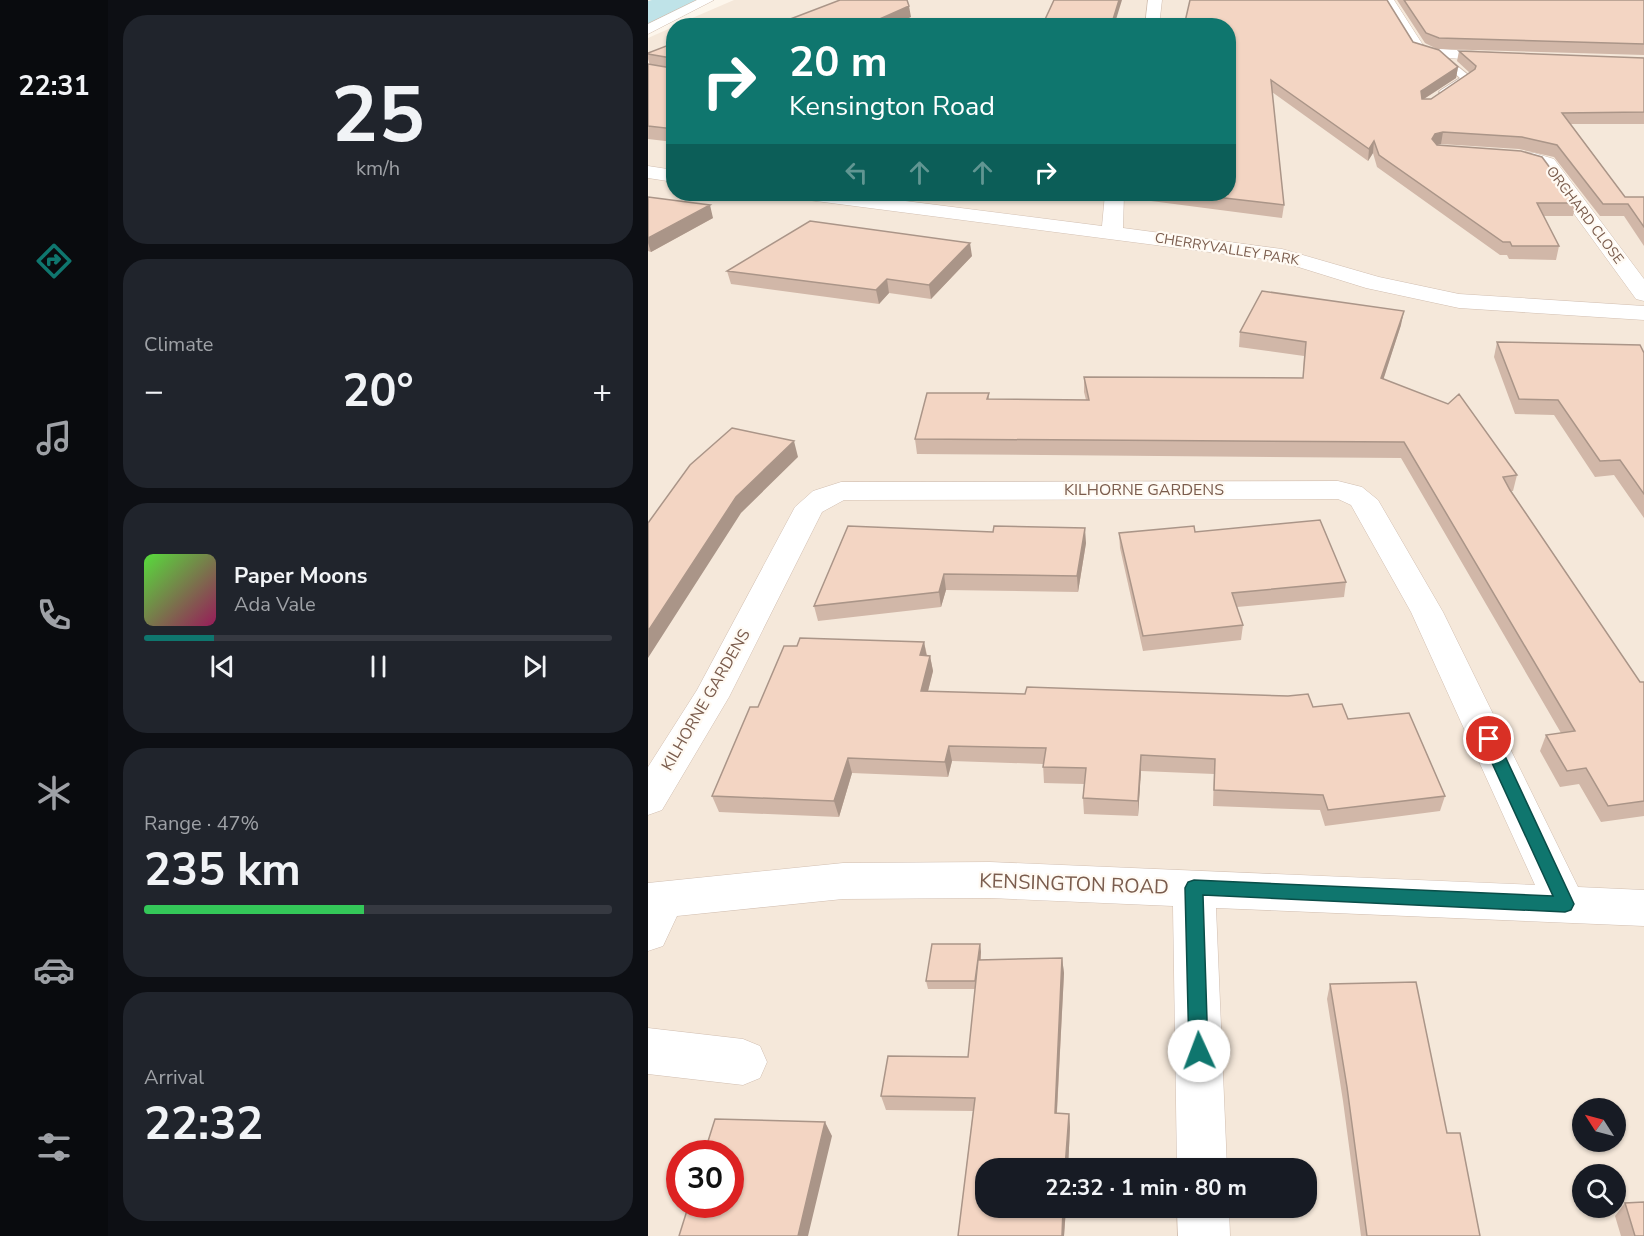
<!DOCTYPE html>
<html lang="en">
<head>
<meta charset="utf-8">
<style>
  body { margin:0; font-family:"Nunito Sans",sans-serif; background:#20242c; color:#f1f3f6; height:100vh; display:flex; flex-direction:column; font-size:22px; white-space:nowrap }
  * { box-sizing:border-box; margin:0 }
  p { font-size:20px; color:#9ea1a6 }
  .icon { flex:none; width:33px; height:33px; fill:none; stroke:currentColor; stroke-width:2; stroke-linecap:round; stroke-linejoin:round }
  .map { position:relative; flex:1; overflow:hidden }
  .side { display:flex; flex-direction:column; gap:15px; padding:15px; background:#0d0f14; width:540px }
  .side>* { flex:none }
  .hud { position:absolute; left:18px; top:18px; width:570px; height:183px; border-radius:24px; box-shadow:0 2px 4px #0004; background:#0f766e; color:#fff; overflow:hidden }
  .needle { width:39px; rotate:306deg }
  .buttons { position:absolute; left:924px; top:1098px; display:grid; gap:12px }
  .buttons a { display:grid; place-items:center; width:54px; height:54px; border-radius:50%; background:#171b24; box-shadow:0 2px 4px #0004; font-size:30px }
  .speed { position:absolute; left:18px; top:1140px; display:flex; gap:12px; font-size:30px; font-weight:700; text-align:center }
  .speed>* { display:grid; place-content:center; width:78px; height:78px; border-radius:50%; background:#171b24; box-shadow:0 2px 4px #0004; line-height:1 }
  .speed .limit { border:9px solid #d22; background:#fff; color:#111 }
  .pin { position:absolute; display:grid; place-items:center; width:51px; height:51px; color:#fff; margin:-26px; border:3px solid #fff; border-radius:50%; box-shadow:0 2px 6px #0007 }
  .me { position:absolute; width:66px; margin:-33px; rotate:358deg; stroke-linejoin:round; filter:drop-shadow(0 0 4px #0008) }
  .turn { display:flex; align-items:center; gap:21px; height:126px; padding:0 24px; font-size:27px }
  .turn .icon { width:78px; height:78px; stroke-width:2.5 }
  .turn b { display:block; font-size:42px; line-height:51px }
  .lanes { display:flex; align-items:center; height:57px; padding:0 24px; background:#0003; justify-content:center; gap:30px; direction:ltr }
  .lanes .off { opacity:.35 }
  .big { font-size:45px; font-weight:700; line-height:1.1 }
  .side .tile { flex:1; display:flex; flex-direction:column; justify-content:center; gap:9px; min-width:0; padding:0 21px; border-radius:24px; background:#20242c }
  .side .dial { align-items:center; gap:0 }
  .dial b { font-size:78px; line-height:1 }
  .song { display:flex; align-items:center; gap:18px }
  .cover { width:72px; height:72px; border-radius:9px; background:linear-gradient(135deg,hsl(110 70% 55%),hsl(330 70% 35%)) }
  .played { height:6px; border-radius:3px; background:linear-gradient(90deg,#0f766e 15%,#363941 15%) }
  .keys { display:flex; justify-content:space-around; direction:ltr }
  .heat { display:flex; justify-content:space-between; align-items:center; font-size:33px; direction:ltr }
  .charge { height:9px; border-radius:4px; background:linear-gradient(90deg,#34c759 47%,#363941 0) }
  .trip { position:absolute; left:327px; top:1158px; width:342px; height:60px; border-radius:24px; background:#171b24; box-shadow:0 2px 4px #0004; font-weight:700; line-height:60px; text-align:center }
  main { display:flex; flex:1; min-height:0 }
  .tab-bar { display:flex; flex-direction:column; width:108px; justify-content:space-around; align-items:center; background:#090b0e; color:#9ea1a6 }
  .tab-bar .icon { width:42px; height:42px }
  .tab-bar .selected { color:#0f766e }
  .tab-bar b { font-size:27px; color:#f1f3f6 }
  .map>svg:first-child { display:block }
  .residential { fill:#f5e8da; fill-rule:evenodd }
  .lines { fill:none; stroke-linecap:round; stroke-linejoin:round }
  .river { fill:#bfe3e8; fill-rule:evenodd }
  .lane-casing { stroke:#d1beb0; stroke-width:2 }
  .street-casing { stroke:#d1beb0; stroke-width:1 }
  .lane { fill:#fff; fill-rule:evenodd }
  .street { fill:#fff; fill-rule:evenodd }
  .wall { fill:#d1b7a8 }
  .shaded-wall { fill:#aa9588 }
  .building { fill:#f3d5c3; stroke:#aa9588; stroke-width:1.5 }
  .route { fill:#0f766e; stroke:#0a4d48; stroke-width:1.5 }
  .labels { text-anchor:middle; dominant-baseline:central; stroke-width:4.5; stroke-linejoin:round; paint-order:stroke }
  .far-street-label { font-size:14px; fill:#7a5c4d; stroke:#fffaf3 }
  .street-label { font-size:16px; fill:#7a5c4d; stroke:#fffaf3 }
  .near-street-label { font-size:20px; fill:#7a5c4d; stroke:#fffaf3 }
</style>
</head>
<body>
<main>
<nav class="tab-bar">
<b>22:31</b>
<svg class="icon selected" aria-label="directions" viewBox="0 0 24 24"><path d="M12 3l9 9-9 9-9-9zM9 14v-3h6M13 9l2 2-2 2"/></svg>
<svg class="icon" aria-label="music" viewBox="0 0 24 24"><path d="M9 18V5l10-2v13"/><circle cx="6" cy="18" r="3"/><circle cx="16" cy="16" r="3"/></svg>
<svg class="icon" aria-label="phone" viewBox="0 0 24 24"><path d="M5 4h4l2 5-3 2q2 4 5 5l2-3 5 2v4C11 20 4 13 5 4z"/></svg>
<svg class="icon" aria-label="climate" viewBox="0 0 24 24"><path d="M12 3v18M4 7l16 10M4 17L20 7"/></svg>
<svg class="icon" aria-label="car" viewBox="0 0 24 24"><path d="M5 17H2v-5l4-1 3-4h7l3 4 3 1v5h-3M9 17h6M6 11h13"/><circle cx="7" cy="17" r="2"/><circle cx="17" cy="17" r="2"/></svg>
<svg class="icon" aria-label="filters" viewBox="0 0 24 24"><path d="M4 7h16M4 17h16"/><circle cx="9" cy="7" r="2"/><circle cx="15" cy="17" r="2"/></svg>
</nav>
<section class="side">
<div class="tile dial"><b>25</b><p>km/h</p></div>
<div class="tile"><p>Climate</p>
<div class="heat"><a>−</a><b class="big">20°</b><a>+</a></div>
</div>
<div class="tile">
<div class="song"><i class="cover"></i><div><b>Paper Moons</b><p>Ada Vale</p></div></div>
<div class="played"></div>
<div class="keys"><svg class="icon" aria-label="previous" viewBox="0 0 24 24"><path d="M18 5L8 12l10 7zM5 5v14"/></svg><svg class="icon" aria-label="pause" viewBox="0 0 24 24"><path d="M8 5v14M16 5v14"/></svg><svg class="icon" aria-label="next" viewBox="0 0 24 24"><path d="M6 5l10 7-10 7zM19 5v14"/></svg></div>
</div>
<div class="tile"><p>Range · 47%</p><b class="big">235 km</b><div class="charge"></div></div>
<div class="tile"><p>Arrival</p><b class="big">22:32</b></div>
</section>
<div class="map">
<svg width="996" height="1236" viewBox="0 0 996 1236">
  <rect width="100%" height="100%" fill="#fdf6ec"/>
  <path class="residential" d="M86 0H996V1236H0V38L25 27 26 194H580V26L28 25ZM934 1108H968V1142H934ZM32 1154H82V1204H32ZM338 1168H658V1208H338ZM934 1174H968V1208H934Z"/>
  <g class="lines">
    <path class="river" d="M4 0H52L47 7 0 25V1Z"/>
    <defs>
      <path id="lane" d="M793 53 824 78 797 95 791 92 793 90 812 78 789 58V54Z"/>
      <path id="street" d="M49 0H66L0 34V24Z
        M500 0H514L511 26H497Z
        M732 0H746L775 45 780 48 853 53 861 58 853 63 772 55 765 51Z
        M855 150 886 153 906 159 996 279V301L988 299 892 167 849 159 846 155Z
        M0 166 26 170V182L0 178Z
        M150 194H202L454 226 457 194H476L475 228 634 249 731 277 811 294 996 306V320L811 308 718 288 631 261 160 200Z
        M690 481 714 487 730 500 795 612 930 887 996 890V926L568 908 579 1168H529L525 906 342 898 195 899 29 916 15 946 0 951V883L195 863 342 862 887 885 763 612 703 505 690 499 196 500 174 512 81 697 14 810 0 815V767L49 690 147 507 165 491 193 482Z
        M0 1028 95 1039 112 1046 119 1062 112 1078 95 1085 0 1074Z
        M529 1208H581L582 1236H530Z"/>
    </defs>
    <use href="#lane" class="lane-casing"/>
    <use href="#street" class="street-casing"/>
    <use href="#lane" class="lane"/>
    <use href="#street" class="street"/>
  </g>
  <path class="wall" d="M749 0H996V55L789 49 777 43Z
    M580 26 765 42 810 67 808 78 776 99H783L822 73 809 61 811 51 996 58V124H923L977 197H996V246L976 216H952L906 157 871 149 793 144 789 145 928 203 925 216H895L911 246 908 260 861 259 859 255H852L729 167 725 153 720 161 624 92 636 205 634 218 503 201V194H580Z
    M26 43V142L0 139V64L2 65 0 59V53Z
    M0 197 65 218 3 252 0 251Z
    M324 256 283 299 241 293 231 304 83 284 79 271Z
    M753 325 735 379 869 475 865 491H863L992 682H996V816L953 822 931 784 912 787 892 751 898 735 913 733 753 458 269 454 267 439 341 393V399L438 400 436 392V377L655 378 656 356 591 347 592 332Z
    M849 342 996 353V518L966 475 947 477 906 415 867 414 846 357Z
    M200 526 438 543 430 592 298 590 293 607 170 621 166 606Z
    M547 532 698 582 696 597 589 607 595 625 593 640 495 651 472 548 471 533Z
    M276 642 279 655 282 656 285 671 280 691 665 707 700 719 797 796 792 811 677 826 672 810 565 806 566 774 493 771 490 816 436 814 435 798 436 784 396 783 395 764 304 761 300 777 204 773 191 817 71 812 64 796 110 707 149 646Z
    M332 944 333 952V960L414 958 416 973 409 1113 421 1114 422 1127 420 1168H338V1208H418L416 1236H310L325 1111 238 1110 233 1096 320 1057 327 989H280L278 981Z
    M682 984 799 1133 832 1236H713L695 1101 679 999Z
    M977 1203 996 1236H973L967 1216Z"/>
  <path class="shaded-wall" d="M471 0H474L466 26H463Z
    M261 6 263 17 244 26H216Z
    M810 67 808 78 771 102 773 91Z
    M795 132 793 144 785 146 784 139 787 134Z
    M726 141 725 153 720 161 721 149Z
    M62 205 65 218 3 252 0 243V238Z
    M322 243 324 256 283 299 281 285Z
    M239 279 241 293 231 304 228 290Z
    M756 311 753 325 731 393 733 378Z
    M146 441 150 457 93 513 0 658V631L88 497Z
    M437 528 438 543 430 592 429 576Z
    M296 574 298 590 293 607 291 592Z
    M276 642 279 658 272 655Z
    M282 656 285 671 276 707 273 691Z
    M301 746 304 761 300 777 297 762Z
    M493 755V771L490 816V801Z
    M200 758 204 773 191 817 186 801Z
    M332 944 333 952 329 989 327 981Z
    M414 958 416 973 408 1127 407 1113Z
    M421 1114 422 1127 420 1168H417Z
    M177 1122 184 1136 160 1236H150Z
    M415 1208H418L416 1236H414Z"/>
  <path class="building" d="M192 0H259L261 6 216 26H124Z
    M406 0H471L463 26H394Z
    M542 0H739L765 42 791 50 810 67 773 91 774 99H783L827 69 828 66 811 51 996 58V112L914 113 977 197H996V227L980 204H955L909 145 874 137 795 132 787 134 784 139 789 145 873 151 894 157 928 203H889L911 246H864L862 242H855L731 155 726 141 721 149 623 80 636 205 542 194H580V26H536Z
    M756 0H996V44L791 38 778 33Z
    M26 43V129L0 126V64L24 68 23 58 0 54V53Z
    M0 197 62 205 0 238Z
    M162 221 322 243 281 285 239 279 228 290 79 271Z
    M614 291 756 311 733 378 800 404 811 394 869 475 855 477 862 490 992 682H996V801L960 806 938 768 919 771 898 735 927 731 756 442 267 439 279 393H341L339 399 441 400 436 377 655 378 658 342 592 332Z
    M849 342 992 345 996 353V494L972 460 952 461 910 400 871 399Z
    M84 428 146 441 88 497 0 631V523L42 465Z
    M672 520 698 582 584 593 595 625 495 636 471 533 546 526 547 532Z
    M200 526 345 532 346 526 437 528 429 576 296 574 291 592 166 606Z
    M152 638 276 642 272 655 282 656 273 691 377 694 379 687 640 696 660 694 665 707 694 704 700 719 761 713 797 796 680 810 675 795 566 790 567 759 493 755 490 801 435 798 438 768 395 767 398 748 301 746 297 762 200 758 186 801 64 796 102 707H110L136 646H149Z
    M284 944H332L327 981H278Z
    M414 958 407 1113 421 1114 417 1168H338V1208H415L414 1236H310L327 1098 233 1096 240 1056 320 1057 330 960Z
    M768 982 799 1133H812L832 1236H719L699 1087 682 984Z
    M67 1119 177 1122 150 1236H31L41 1204H82V1154H56Z
    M996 1202V1236H987L977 1203Z"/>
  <path class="route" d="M841 733 849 739 926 904 923 910 917 912 555 895 560 1051 558 1058 551 1061 544 1058 541 1051 537 888 540 882 546 880 905 896 833 739Z"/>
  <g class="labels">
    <g class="far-street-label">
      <text transform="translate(937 215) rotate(53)">ORCHARD CLOSE</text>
      <text transform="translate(579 249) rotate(9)">CHERRYVALLEY PARK</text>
    </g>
    <g class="street-label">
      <text x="496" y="490">KILHORNE GARDENS</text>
      <text transform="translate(58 700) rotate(-60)">KILHORNE GARDENS</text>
    </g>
    <g class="near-street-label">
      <text transform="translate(426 884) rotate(2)">KENSINGTON ROAD</text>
    </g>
  </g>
</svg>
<div class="buttons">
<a><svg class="needle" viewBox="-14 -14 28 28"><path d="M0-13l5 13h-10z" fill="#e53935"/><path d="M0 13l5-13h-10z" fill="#9ea1a6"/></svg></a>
<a><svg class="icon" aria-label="search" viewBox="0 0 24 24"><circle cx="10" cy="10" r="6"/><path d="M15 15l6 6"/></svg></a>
</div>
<div class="speed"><div class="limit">30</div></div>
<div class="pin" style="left:841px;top:739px;background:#d93025"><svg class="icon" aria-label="arrive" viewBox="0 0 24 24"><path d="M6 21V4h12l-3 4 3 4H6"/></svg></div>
<svg class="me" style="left:551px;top:1051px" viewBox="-20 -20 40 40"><circle r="19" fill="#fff"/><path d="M0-13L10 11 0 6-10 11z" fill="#0f766e"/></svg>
<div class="trip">22:32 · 1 min · 80 m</div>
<div class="hud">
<div class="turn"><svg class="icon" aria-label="right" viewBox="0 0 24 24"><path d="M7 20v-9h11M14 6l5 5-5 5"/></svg><div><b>20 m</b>Kensington Road</div></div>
<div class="lanes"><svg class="icon off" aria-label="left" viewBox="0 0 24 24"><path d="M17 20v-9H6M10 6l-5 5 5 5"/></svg><svg class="icon off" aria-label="ahead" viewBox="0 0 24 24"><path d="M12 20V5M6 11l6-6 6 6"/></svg><svg class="icon off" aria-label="ahead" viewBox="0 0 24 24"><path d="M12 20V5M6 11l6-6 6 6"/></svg><svg class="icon" aria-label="right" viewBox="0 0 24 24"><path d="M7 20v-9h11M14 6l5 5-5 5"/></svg></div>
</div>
</div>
</main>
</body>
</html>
